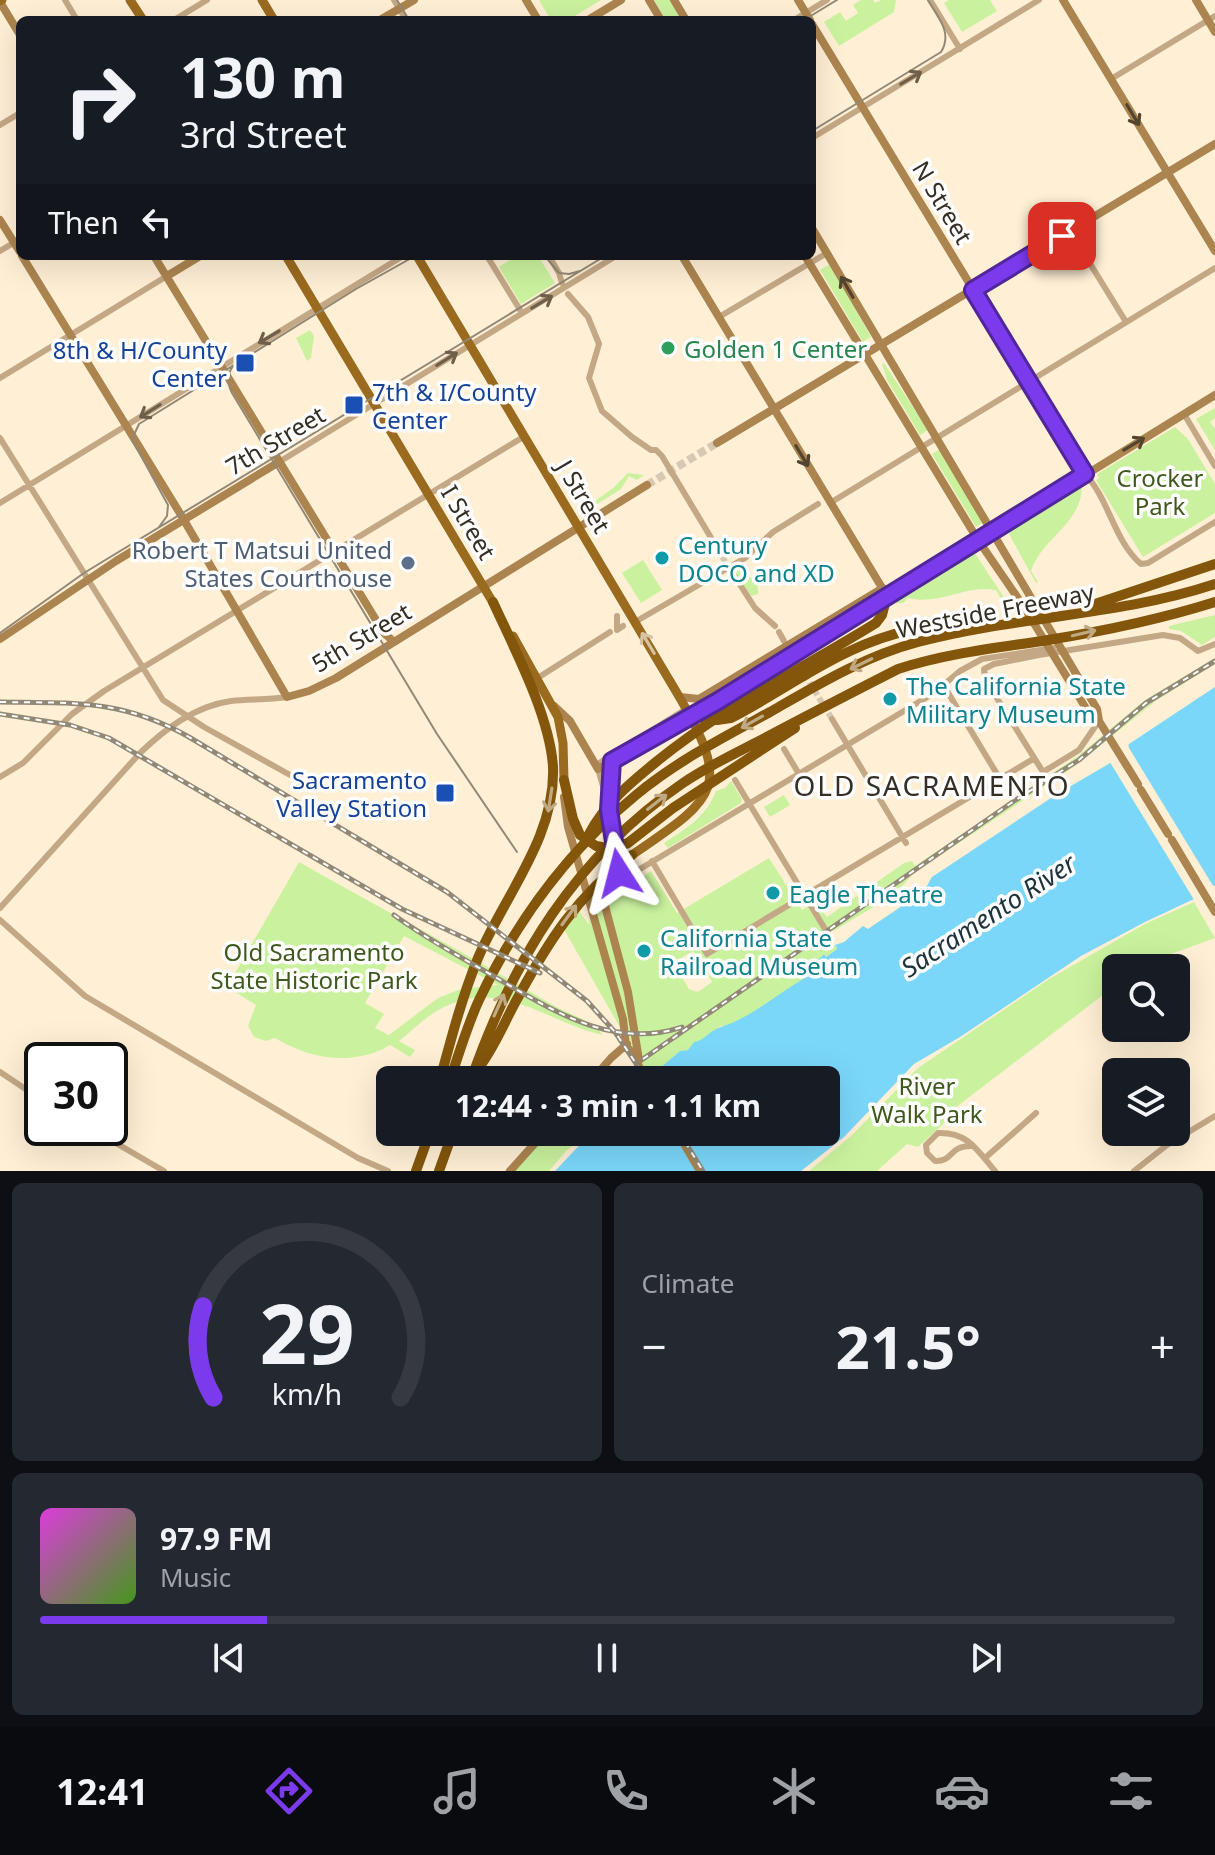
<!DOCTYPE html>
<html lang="en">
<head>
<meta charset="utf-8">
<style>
  body { margin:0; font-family:"Noto Sans",sans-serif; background:#242831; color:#f1f3f6; height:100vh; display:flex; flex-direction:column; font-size:30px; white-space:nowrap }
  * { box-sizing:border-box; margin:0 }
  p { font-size:26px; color:#9ea1a6 }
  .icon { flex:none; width:44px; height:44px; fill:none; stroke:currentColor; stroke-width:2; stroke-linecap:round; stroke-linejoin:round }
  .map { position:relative; height:1171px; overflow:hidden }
  .details { display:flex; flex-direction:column; gap:12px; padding:12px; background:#0d0f14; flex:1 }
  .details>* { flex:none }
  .hud { position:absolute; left:16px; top:16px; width:800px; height:244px; border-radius:12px; box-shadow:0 8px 32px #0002; background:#171b24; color:#f1f3f6; overflow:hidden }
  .controls { position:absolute; left:1102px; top:954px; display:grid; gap:16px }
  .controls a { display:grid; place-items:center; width:88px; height:88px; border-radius:12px; background:#171b24; box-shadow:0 8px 32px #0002; font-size:40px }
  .speed { position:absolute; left:24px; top:1042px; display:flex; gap:16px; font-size:40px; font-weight:700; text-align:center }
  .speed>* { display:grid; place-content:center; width:104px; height:104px; border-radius:50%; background:#171b24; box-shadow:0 8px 32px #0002; line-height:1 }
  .speed .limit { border:4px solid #111; border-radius:12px; background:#fff; color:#111 }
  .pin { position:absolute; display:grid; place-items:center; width:68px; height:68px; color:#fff; margin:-34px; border-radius:16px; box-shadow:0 4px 12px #0006 }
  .me { position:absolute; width:88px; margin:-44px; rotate:351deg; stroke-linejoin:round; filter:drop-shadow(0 0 6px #0008) }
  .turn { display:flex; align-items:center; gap:28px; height:168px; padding:0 32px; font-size:36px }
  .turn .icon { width:104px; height:104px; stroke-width:2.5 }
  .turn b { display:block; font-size:56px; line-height:68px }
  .then { display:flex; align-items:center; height:76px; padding:0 32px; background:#0003; gap:16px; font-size:30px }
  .big { font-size:60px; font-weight:700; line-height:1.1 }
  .details .card { flex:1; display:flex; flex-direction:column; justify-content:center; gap:12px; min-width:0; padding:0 28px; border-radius:12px; background:#242831 }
  .details .dial { align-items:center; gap:0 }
  .dial svg { height:208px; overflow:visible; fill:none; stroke:#363941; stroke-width:7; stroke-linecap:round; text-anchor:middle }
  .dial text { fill:#f1f3f6; stroke:none }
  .song { display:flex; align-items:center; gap:24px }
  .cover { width:96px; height:96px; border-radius:12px; background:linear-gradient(135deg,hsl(300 70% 55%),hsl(100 70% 35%)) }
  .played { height:8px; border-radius:4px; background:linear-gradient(90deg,#7c3aed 20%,#363941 20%) }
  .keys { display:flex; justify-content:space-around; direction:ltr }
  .heat { display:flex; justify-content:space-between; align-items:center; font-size:44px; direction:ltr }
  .details .tiles { flex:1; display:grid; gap:12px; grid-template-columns:1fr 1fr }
  .card:last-child { grid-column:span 2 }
  .trip { position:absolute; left:376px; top:1066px; width:464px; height:80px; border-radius:12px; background:#171b24; box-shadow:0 8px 32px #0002; font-weight:700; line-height:80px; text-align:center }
  .dock { display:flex; height:128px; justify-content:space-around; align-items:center; background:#090b0e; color:#9ea1a6 }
  .dock .icon { width:56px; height:56px }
  .dock .current { color:#7c3aed }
  .dock b { font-size:36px; color:#f1f3f6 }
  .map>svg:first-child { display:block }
  .green { fill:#caf29e; fill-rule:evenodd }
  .water { fill:#7ad7f9 }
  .pier { fill:#ffefd5 }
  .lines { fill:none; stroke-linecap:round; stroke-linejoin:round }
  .street-tunnel { stroke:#d6c8b2; stroke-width:6; stroke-dasharray:6 3; stroke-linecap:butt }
  .secondary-tunnel { stroke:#d6c8b2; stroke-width:8; stroke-dasharray:8 4; stroke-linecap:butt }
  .street { stroke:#c4a886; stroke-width:6 }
  .secondary { stroke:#ac844f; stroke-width:8 }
  .primary { stroke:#9a6a1f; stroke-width:9 }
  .highway { stroke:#83560b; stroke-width:10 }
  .tram { stroke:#928876; stroke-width:2 }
  .rail-casing { stroke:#928876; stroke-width:5 }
  .rail { stroke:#fefefe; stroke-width:2; stroke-dasharray:6; stroke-linecap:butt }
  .oneway { stroke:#6e5f4b }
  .oneway2 { stroke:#52442f }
  .oneway3 { stroke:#c0aa84 }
  .oneway4 { stroke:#d6c3a5 }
  .route-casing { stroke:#51269a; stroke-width:20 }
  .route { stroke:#7c3aed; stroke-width:14 }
  .leisure-dot { fill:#2e9e5b; stroke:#fefefe; stroke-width:3 }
  .transit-dot { fill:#1a4fb4; stroke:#fefefe; stroke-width:3 }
  .culture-dot { fill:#0f9aa8; stroke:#fefefe; stroke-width:3 }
  .service-dot { fill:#5c6f8a; stroke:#fefefe; stroke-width:3 }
  .labels { text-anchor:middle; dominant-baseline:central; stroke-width:7; stroke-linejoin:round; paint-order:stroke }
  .street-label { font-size:24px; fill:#342e24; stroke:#fefefe }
  .leisure-label { font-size:24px; fill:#27864d; stroke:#fefefe; text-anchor:start }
  .transit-label { font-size:24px; fill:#164399; stroke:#fefefe; text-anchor:end }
  .park-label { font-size:24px; fill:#3f591c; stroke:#fefefe }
  .culture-label { font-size:24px; fill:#0d838f; stroke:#fefefe; text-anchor:start }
  .service-label { font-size:24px; fill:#4e5e75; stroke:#fefefe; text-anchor:end }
  .water-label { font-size:26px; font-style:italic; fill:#1d323b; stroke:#fefefe }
  .quarter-label { font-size:28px; letter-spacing:2px; fill:#342e24; stroke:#fefefe }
</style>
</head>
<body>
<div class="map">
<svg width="1215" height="1171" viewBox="0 0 1215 1171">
  <rect width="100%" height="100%" fill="#ffefd5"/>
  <path class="green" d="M539 0H601L568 20H551Z
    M654 0H670L682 20H666Z
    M861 0H873L875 3 881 0H896L894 12 839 46 824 22 840 12 846 21 858 13 853 5Z
    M949 0H990L997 11 962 32 944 3Z
    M516 256H538L555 283 521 304 499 267Z
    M830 264 871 337 863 342 820 270Z
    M310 330 314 336 311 358 307 361 296 338Z
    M884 363 928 430 920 435 887 380 882 364Z
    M1215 408V418L1210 422 1215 429V450L1196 419Z
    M1175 427 1188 439 1215 484V513L1143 557 1096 480 1099 478 1097 474Z
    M940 449 984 522 976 527 932 454Z
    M628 473 644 475 637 480 629 476 621 489 591 508 590 505 613 488Z
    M1079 487 1082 488C1080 525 1042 538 1031 571L1038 582 1036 583 1009 534 1012 528Z
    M974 552 1009 605 1002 601 996 590C965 584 939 606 908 598L903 603H891Z
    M643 560 662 590 641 603 622 573Z
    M738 570C748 575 760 580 758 594L751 596 735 572Z
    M1215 615V637L1202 645 1181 631 1169 629V626Z
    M1215 658V664L1157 700 1072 768 912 874C897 898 859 914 834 931L832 928 826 932 837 949 826 957 824 955 808 976 747 1017 730 1026H721L688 1050 680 1051 649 1078 566 933 561 918 577 908 589 925 590 911 597 907C599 889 620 888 633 882 639 879 645 875 651 871L677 913 769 858 802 910 816 902 827 917 904 863 912 861 915 866 1078 756 1145 700ZM693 951 712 982 698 992 689 989 673 963Z
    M731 781 742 799 741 803 668 848 664 843C687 828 706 817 716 791L725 788Z
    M784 795 790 805 770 817 764 807Z
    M299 862C383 910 469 954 551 1004 570 1015 589 1018 603 1035 548 1023 502 978 444 1007 427 1015 414 1029 399 1041L415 1050 410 1057 390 1045C353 1067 310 1059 275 1038L266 1041 254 1037 248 1026 256 1005 227 987ZM404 936 498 985 461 989 438 998 389 1035 375 1028 384 1014 365 1003Z
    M1194 902 1215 938 1171 954 1144 968H1116V985L955 1108 952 1116 918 1147 907 1144 877 1171H809L851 1136 918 1068 1049 979 1145 924Z
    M547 1132H589L566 1151 549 1171H512Z"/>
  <path class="water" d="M1215 687V885L1194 899 1145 922 1081 956 960 1037 914 1064 844 1137 801 1171H555L592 1132H826V1080H646L680 1051 688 1050 694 1042C704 1041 710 1030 721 1027 752 1017 778 993 808 976L812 966 824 954 826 957 837 949 835 945 844 942 863 926 868 929 924 891 932 877 1057 794 1112 762 1126 746Z"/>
  <path class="pier" d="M1128 742 1129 748 1215 889 1196 903 1108 759Z"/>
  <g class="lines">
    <path class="street-tunnel" d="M713 541 726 563
      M786 644 832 719"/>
    <path class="secondary-tunnel" d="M647 485 717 443"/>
    <path class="street" d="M65 0 77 20
      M394 0 406 20
      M930 0 960 49
      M174 20 207 0
      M794 20 827 0
      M1111 79 1215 16
      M0 125 20 113
      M812 138 1039 0
      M1070 231 1126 322
      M0 251 20 239
      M487 256 522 313
      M549 256 559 273 562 283
      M568 294 588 317 599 344 589 378 602 411 632 437 651 450H656L662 456 713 541
      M719 317 827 253
      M0 378 167 276
      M1184 414 1215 466
      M0 438 163 700 204 727 290 775
      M279 462 616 256
      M1085 474C1109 499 1114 541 1141 564L1148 563 1215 522
      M0 503 403 256
      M830 503 1215 268
      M728 566 755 608 775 626
      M617 616V630L623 626
      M635 622 745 558 773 532 818 504
      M779 632 784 641
      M536 679 610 632
      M944 686 1000 779
      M832 719 906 843
      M1099 721 1079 750 1043 772 985 679 984 669 994 664 1039 655 1163 635 1180 638 1198 651 1215 644
      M784 749 799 774
      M596 765 686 709
      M598 769 609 807
      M0 777 23 763 72 714 104 691 525 436
      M735 780 831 939
      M610 803 612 761
      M610 818 620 881 934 693 960 671 982 659 1053 648
      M652 861 707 954 1033 759
      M0 908 140 753C165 729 195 706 231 701 249 699 268 700 287 697
      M0 920 85 996 358 1158 388 1171
      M0 1072 42 1100
      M90 1128 164 1171
      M973 1146C948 1145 954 1162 935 1161L927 1153 926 1145 938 1133C968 1132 977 1150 995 1171
      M985 1158 1036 1113
      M1134 1171 1167 1145 1215 1116"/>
    <path class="secondary" d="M526 0 538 20
      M649 0 661 20
      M674 0 686 20
      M798 0 810 20
      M1063 0 1215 251
      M1196 0 1215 32
      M0 2 20 35
      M380 20 414 0
      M588 20 621 0
      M812 24 1085 474
      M0 220 20 252
      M812 228 1097 709 1099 721
      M22 256 181 515 287 697 309 691 336 678 647 485
      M154 256 384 633 393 641
      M682 256 887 596
      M805 256 978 540 1024 607 1090 715 1099 721 1138 784
      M167 276 200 256
      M717 443 1215 144
      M0 639 116 561 279 462
      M680 697 699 699 883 588
      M554 706 570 721 598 769 779 664 1215 395
      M1141 790 1168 834
      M564 797 568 827 623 1019 626 1046 634 1055 645 1080
      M1172 840 1215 912
      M619 869 608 887 605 906 628 992 639 1060
      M592 1080 611 1058 627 1044
      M677 1132 700 1171
      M510 1171 545 1132"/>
    <path class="primary" d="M130 0 143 20
      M262 0 274 20
      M0 1 2 0
      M286 256 495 606
      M417 256 677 693C733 788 717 797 632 855
      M513 636 558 717 563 743 564 780"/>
    <path class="highway" d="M1095 604 1215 564
      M691 716 717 720 731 718C772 697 809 670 850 651 895 629 945 621 994 622
      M564 780 573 819 580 835 596 846 613 849 628 843 673 808 795 728
      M589 834C605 804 630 783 656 762 724 706 802 669 876 623L882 615 887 596
      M480 1066C495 1046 504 1023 516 1001 548 942 577 895 632 855
      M440 1080C451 1039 462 997 478 958 504 896 556 837 553 767 550 716 514 648 493 602
      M450 1080C459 1054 467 1026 479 1000 516 922 569 850 636 795 677 761 724 737 770 712 817 685 865 656 918 642 1015 616 1119 616 1215 584
      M471 1080C513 959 575 857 683 783 708 766 736 753 763 739 808 715 853 692 898 669 948 653 997 648 1048 640 1104 631 1161 619 1215 602
      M416 1171 430 1132
      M439 1171 453 1132"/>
    <path class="tram" d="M397 0 409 20
      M804 20 837 0
      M812 131 941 52C953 33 938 17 928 0
      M545 256 559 273 569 274 580 271
      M238 361C227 370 226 381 232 393L437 734 517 852
      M159 527 167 516 168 505 134 443 133 437 139 424 356 289 415 256
      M0 633 84 573 605 256"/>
    <defs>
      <path id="rail" d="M0 702C73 703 122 699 189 737L447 892 587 1001 615 1032 647 1080
        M0 714 70 725 109 738 402 909 540 973
        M394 915C424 937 455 954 488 973 548 1007 609 1051 682 1027
        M643 1059 1014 801 1079 760 1146 703 1215 661
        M679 1132 703 1171"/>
    </defs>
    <use href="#rail" class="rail-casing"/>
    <use href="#rail" class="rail"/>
  </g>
  <defs><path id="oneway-shaft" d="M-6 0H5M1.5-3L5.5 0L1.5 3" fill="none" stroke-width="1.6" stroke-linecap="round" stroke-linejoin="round" transform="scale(2)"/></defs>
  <g class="oneway">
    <use href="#oneway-shaft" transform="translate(911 78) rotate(-31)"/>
    <use href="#oneway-shaft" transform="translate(542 302) rotate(-31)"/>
    <use href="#oneway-shaft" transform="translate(269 337) rotate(149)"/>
    <use href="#oneway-shaft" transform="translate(447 359) rotate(-32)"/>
    <use href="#oneway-shaft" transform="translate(150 411) rotate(148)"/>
  </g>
  <g class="oneway2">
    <use href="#oneway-shaft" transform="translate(1133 115) rotate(59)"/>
    <use href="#oneway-shaft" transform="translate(847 287) rotate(-120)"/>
    <use href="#oneway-shaft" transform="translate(1134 444) rotate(-31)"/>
    <use href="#oneway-shaft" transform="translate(802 456) rotate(59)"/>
  </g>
  <g class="oneway3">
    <use href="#oneway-shaft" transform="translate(1084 633) rotate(-13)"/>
    <use href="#oneway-shaft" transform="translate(861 664) rotate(154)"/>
    <use href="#oneway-shaft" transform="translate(752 722) rotate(151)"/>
    <use href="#oneway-shaft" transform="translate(550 800) rotate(99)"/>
    <use href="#oneway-shaft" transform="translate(657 802) rotate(-38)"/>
    <use href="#oneway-shaft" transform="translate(569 915) rotate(-54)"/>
    <use href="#oneway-shaft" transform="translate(499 1005) rotate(-66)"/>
  </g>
  <use class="oneway4" href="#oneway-shaft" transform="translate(648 643) rotate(-121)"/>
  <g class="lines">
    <defs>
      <path id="route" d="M619 873 609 810 612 761 718 701 1085 474 973 290 1062 236"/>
    </defs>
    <use href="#route" class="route-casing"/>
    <use href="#route" class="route"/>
  </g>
  <circle class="leisure-dot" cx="668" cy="348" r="8"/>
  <g class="transit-dot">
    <rect x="235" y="353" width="20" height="20" rx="4"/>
    <rect x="344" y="395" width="20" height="20" rx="4"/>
    <rect x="435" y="783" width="20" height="20" rx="4"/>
  </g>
  <g class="culture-dot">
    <circle cx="662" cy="558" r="8"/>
    <circle cx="890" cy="699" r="8"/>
    <circle cx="773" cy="893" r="8"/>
    <circle cx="644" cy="951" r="8"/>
  </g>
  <circle class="service-dot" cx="408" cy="563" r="8"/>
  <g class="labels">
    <g class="street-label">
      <text transform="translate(943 202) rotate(59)">N Street</text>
      <text transform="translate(275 440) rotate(-31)">7th Street</text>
      <text transform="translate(584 496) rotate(59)">J Street</text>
      <text transform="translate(469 522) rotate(59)">I Street</text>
      <text transform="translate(995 610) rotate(-11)">Westside Freeway</text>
      <text transform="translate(361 637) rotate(-31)">5th Street</text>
    </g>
    <g class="leisure-label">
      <text x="684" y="348">Golden 1 Center</text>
    </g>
    <g class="transit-label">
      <text x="227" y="349">8th &amp; H/County<tspan x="227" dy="28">Center</tspan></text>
      <text x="372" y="391" text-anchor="start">7th &amp; I/County<tspan x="372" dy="28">Center</tspan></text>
      <text x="427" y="779">Sacramento<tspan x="427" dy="28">Valley Station</tspan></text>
    </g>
    <g class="park-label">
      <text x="1160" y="477">Crocker<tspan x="1160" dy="28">Park</tspan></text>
      <text x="314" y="951">Old Sacramento<tspan x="314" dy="28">State Historic Park</tspan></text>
      <text x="927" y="1085">River<tspan x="927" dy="28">Walk Park</tspan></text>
    </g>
    <g class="culture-label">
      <text x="678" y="544">Century<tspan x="678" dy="28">DOCO and XD</tspan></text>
      <text x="906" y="685">The California State<tspan x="906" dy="28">Military Museum</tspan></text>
      <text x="789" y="893">Eagle Theatre</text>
      <text x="660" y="937">California State<tspan x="660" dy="28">Railroad Museum</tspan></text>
    </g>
    <g class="service-label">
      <text x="392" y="549">Robert T Matsui United<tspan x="392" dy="28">States Courthouse</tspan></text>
    </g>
    <g class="water-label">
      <text transform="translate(988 915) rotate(-33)">Sacramento River</text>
    </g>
    <g class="quarter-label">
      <text x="932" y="785">OLD SACRAMENTO</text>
    </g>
  </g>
</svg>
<div class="controls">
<a><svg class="icon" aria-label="search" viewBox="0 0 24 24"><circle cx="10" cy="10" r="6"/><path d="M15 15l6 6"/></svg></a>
<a><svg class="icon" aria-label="layers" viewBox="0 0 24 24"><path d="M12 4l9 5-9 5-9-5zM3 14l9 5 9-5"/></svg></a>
</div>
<div class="speed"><div class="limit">30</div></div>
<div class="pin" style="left:1062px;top:236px;background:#d93025"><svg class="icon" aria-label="arrive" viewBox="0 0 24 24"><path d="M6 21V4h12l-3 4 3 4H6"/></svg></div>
<svg class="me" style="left:619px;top:873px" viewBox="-20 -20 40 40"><path d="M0-17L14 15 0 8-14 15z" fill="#7c3aed" stroke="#fff" stroke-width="4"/></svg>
<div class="trip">12:44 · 3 min · 1.1 km</div>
<div class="hud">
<div class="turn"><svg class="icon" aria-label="right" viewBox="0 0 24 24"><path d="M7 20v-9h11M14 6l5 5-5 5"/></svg><div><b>130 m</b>3rd Street</div></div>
<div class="then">Then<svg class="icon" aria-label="left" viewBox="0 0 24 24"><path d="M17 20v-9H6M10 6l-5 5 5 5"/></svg></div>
</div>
</div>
<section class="details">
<div class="tiles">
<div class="card dial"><svg viewBox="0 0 100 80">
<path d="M14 69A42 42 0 1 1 86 69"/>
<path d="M14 69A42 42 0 0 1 10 34" stroke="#7c3aed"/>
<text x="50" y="56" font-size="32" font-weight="700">29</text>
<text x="50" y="72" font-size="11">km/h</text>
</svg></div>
<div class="card"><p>Climate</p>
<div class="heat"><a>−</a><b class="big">21.5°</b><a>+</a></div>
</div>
<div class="card">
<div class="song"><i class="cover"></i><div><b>97.9 FM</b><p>Music</p></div></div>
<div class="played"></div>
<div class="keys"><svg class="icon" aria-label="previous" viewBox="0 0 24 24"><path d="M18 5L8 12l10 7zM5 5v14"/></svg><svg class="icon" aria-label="pause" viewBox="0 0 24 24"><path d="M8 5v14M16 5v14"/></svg><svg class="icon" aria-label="next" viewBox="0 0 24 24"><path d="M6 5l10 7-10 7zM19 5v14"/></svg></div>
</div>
</div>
</section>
<nav class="dock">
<b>12:41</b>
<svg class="icon current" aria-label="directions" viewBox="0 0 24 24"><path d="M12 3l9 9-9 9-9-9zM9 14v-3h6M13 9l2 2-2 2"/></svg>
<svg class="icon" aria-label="music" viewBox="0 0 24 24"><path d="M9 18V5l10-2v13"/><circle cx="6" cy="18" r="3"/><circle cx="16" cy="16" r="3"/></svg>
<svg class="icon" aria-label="phone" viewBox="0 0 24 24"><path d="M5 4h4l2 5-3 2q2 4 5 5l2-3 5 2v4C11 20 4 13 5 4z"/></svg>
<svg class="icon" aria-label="climate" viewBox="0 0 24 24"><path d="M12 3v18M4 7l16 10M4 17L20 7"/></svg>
<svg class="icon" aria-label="car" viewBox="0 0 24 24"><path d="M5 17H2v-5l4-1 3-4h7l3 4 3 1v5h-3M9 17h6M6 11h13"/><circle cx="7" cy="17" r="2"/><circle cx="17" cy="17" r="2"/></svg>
<svg class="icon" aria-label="filters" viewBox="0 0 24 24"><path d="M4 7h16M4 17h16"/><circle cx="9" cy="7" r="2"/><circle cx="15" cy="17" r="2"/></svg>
</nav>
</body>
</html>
